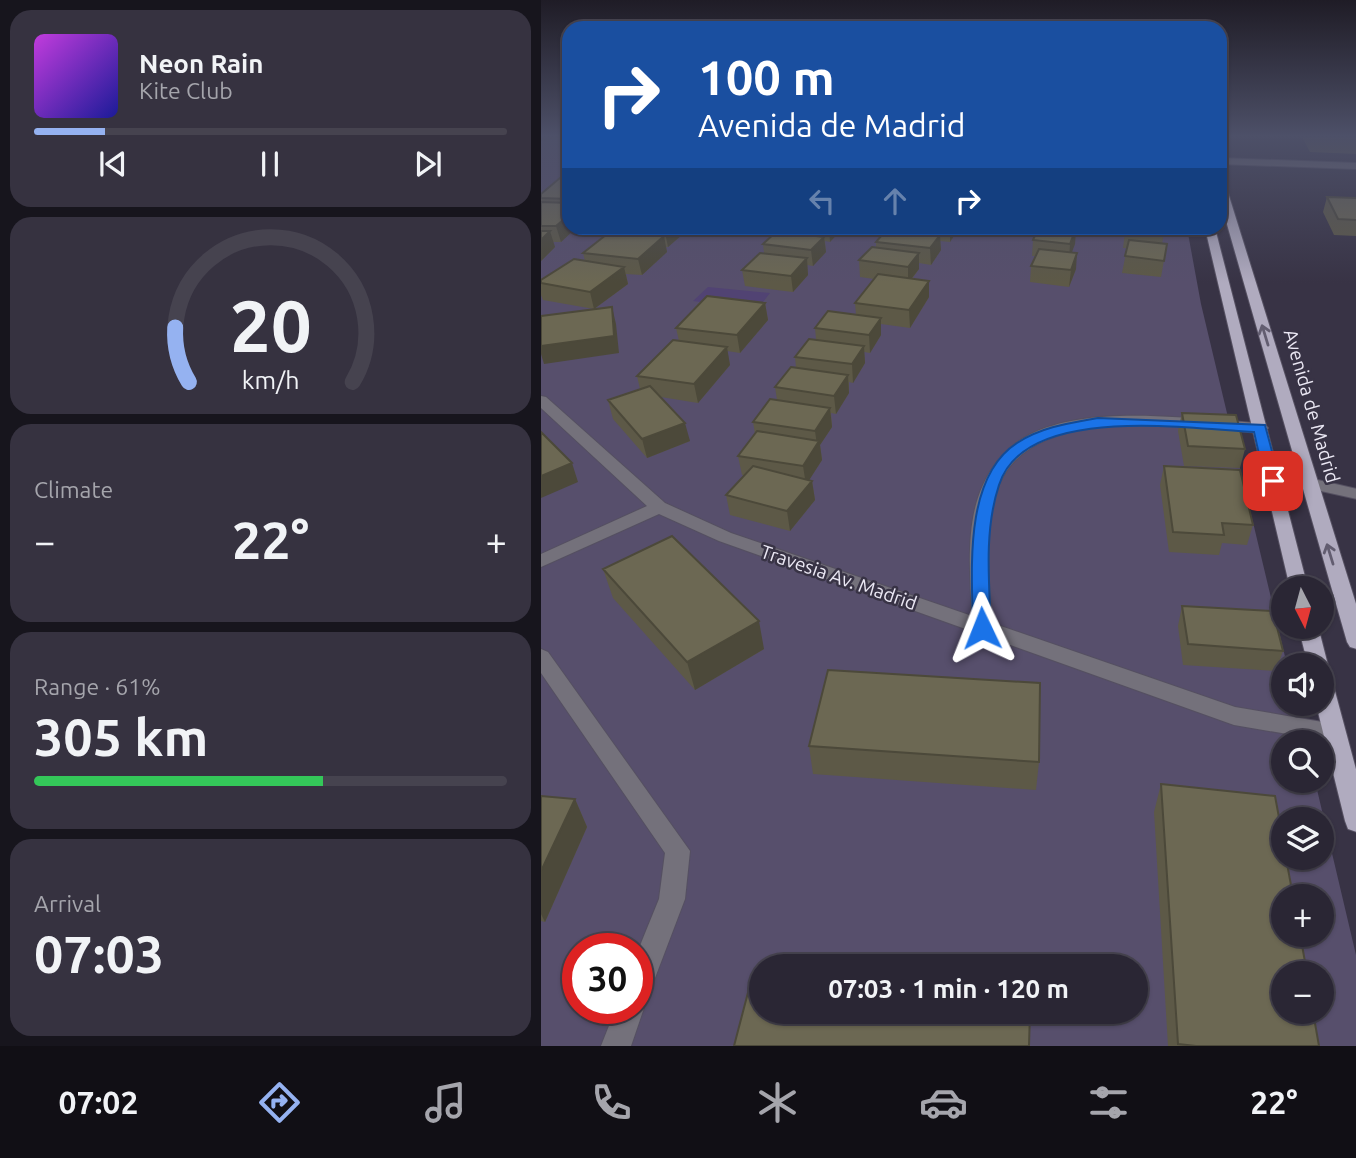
<!DOCTYPE html>
<html lang="en">
<head>
<meta charset="utf-8">
<style>
  body { margin:0; font-family:Ubuntu,sans-serif; background:#363240; color:#f1f3f6; height:100vh; display:flex; flex-direction:column; font-size:26px; white-space:nowrap }
  * { box-sizing:border-box; margin:0 }
  p { font-size:23px; color:#a5a5ac }
  .icon { flex:none; width:38px; height:38px; fill:none; stroke:currentColor; stroke-width:2; stroke-linecap:round; stroke-linejoin:round }
  .map { position:relative; flex:1; overflow:hidden }
  .drawer { display:flex; flex-direction:column; gap:10px; padding:10px; background:#17151d; width:541px }
  .drawer>* { flex:none }
  .top-card { position:absolute; left:21px; top:21px; width:665px; height:214px; border-radius:21px; box-shadow:0 2px 5px #0004,0 0 0 2px #46434f; background:#1a4fa0; color:#fff; overflow:hidden }
  .needle { width:46px; rotate:174deg }
  .tools { position:absolute; left:730px; top:576px; display:grid; gap:14px }
  .tools a { display:grid; place-items:center; width:63px; height:63px; border-radius:50%; background:#2a2634; box-shadow:0 2px 5px #0004,0 0 0 2px #46434f; font-size:35px }
  .speed { position:absolute; left:21px; top:933px; display:flex; gap:14px; font-size:35px; font-weight:700; text-align:center }
  .speed>* { display:grid; place-content:center; width:91px; height:91px; border-radius:50%; background:#2a2634; box-shadow:0 2px 5px #0004,0 0 0 2px #46434f; line-height:1 }
  .speed .limit { border:10px solid #d22; background:#fff; color:#111 }
  .pin { position:absolute; display:grid; place-items:center; width:60px; height:60px; color:#fff; margin:-30px; border-radius:14px; box-shadow:0 4px 10px #0006 }
  .me { position:absolute; width:77px; margin:-38px; rotate:358deg; stroke-linejoin:round; filter:drop-shadow(0 0 5px #0008) }
  .turn { display:flex; align-items:center; gap:24px; height:147px; padding:0 21px; font-size:32px }
  .turn .icon { width:91px; height:91px; stroke-width:2.5 }
  .turn b { display:block; font-size:49px; line-height:60px }
  .lanes { display:flex; align-items:center; height:66px; padding:0 21px; background:#0003; justify-content:center; gap:35px; direction:ltr }
  .lanes .off { opacity:.35 }
  .big { font-size:52px; font-weight:700; line-height:1.1 }
  .drawer .card { flex:1; display:flex; flex-direction:column; justify-content:center; gap:10px; min-width:0; padding:0 24px; border-radius:21px; background:#363240 }
  .drawer .dial { align-items:center; gap:0 }
  .dial svg { height:182px; overflow:visible; fill:none; stroke:#46434f; stroke-width:7; stroke-linecap:round; text-anchor:middle }
  .dial text { fill:#f1f3f6; stroke:none }
  .song { display:flex; align-items:center; gap:21px }
  .cover { width:84px; height:84px; border-radius:10px; background:linear-gradient(135deg,hsl(290 70% 55%),hsl(240 70% 35%)) }
  .played { height:7px; border-radius:4px; background:linear-gradient(90deg,#95b2f1 15%,#46434f 15%) }
  .keys { display:flex; justify-content:space-around; direction:ltr }
  .heat { display:flex; justify-content:space-between; align-items:center; font-size:38px; direction:ltr }
  .charge { height:10px; border-radius:5px; background:linear-gradient(90deg,#34c759 61%,#46434f 0) }
  .trip { position:absolute; left:208px; top:954px; width:399px; height:70px; border-radius:35px; background:#2a2634; box-shadow:0 2px 5px #0004,0 0 0 2px #46434f; font-weight:700; line-height:70px; text-align:center }
  .dock { display:flex; height:112px; justify-content:space-around; align-items:center; background:#110f15; color:#a5a5ac }
  .dock .icon { width:49px; height:49px }
  .dock .active { color:#95b2f1 }
  .dock b { font-size:32px; color:#f1f3f6 }
  main { display:flex; flex:1; min-height:0 }
  .map>svg:first-child { display:block }
  .green { fill:#574f6c; fill-rule:evenodd }
  .water { fill:#514373 }
  .lines { fill:none; stroke-linecap:round; stroke-linejoin:round }
  .minor-casing { stroke:#555061; stroke-width:2 }
  .major-casing { stroke:#555061; stroke-width:2 }
  .minor { fill:#74717b; fill-rule:evenodd }
  .major { fill:#b0abbf; fill-rule:evenodd }
  .wall { fill:#5d5947 }
  .shaded-wall { fill:#4c493a }
  .building { fill:#6c6853; stroke:#4c493a; stroke-width:2 }
  .oneway { stroke:#625d70 }
  .route { fill:#1a73e8; stroke:#114b97; stroke-width:2 }
  .labels { text-anchor:middle; dominant-baseline:central; stroke-width:5; stroke-linejoin:round; paint-order:stroke }
  .street-label { font-size:19px; fill:#ebe8f4; stroke:#383345 }
</style>
</head>
<body>
<main>
<section class="drawer">
<div class="card">
<div class="song"><i class="cover"></i><div><b>Neon Rain</b><p>Kite Club</p></div></div>
<div class="played"></div>
<div class="keys"><svg class="icon" aria-label="previous" viewBox="0 0 24 24"><path d="M18 5L8 12l10 7zM5 5v14"/></svg><svg class="icon" aria-label="pause" viewBox="0 0 24 24"><path d="M8 5v14M16 5v14"/></svg><svg class="icon" aria-label="next" viewBox="0 0 24 24"><path d="M6 5l10 7-10 7zM19 5v14"/></svg></div>
</div>
<div class="card dial"><svg viewBox="0 0 100 80">
<path d="M14 69A42 42 0 1 1 86 69"/>
<path d="M14 69A42 42 0 0 1 8 45" stroke="#95b2f1"/>
<text x="50" y="56" font-size="32" font-weight="700">20</text>
<text x="50" y="72" font-size="11">km/h</text>
</svg></div>
<div class="card"><p>Climate</p>
<div class="heat"><a>−</a><b class="big">22°</b><a>+</a></div>
</div>
<div class="card"><p>Range · 61%</p><b class="big">305 km</b><div class="charge"></div></div>
<div class="card"><p>Arrival</p><b class="big">07:03</b></div>
</section>
<div class="map">
<svg width="816" height="1046" viewBox="0 0 816 1046">
  <rect width="100%" height="100%" fill="#383345"/>
  <path class="green" d="M0 137H28V228H646L660 304 746 665H742V704H755L764 742H742V780L774 781 815 955V1046H0ZM742 819H780V858H742ZM742 896H780V934H742ZM37 948H96V1008H37ZM220 966H595V1012H220ZM742 973H780V1012H742Z"/>
  <path class="water" d="M167 287 229 293 222 302 203 300 197 307 152 301Z"/>
  <g class="lines">
    <defs>
      <path id="minor" d="M679 158 816 163V169L679 164Z
        M0 396 5 397 124 503 190 533 431 616C429 575 424 523 442 485 452 463 467 446 488 435 540 408 620 416 677 420 692 422 709 421 724 425L727 428 724 431 719 433C647 428 493 401 458 485 441 526 448 580 451 623L694 707 793 724 801 727 804 733 801 739 793 742 693 725 178 541 118 514 0 567V554L106 506 0 408Z
        M768 478 816 489V499L762 487 760 483 762 479Z
        M0 649 7 652 149 851 144 899 106 999 100 1001 103 1008 90 1046H60L75 1008H96V953L118 899 124 853 0 673Z"/>
      <path id="major" d="M679 180 684 183 816 607V649L809 647 806 642 679 200Z
        M664 228H674L767 588H749Z
        M757 626H777L787 665 784 671 780 672V665H767Z
        M780 672 787 674 791 680 816 773V832L807 829 804 821 775 704H780Z"/>
    </defs>
    <use href="#minor" class="minor-casing"/>
    <use href="#major" class="major-casing"/>
    <use href="#minor" class="minor"/>
    <use href="#major" class="major"/>
  </g>
  <path class="wall" d="M761 137H816V154L769 152Z
    M28 168V228H35L20 242H12L14 247 0 261V194L25 178 24 171Z
    M786 197 816 198V236L793 235 782 212Z
    M71 228H149L127 247H125L126 252 101 275 85 274 87 284 53 309 2 300 0 295V280L44 261 42 253 72 231Z
    M238 228H302L289 242 284 241 285 252 272 266 266 265 267 275 252 292 204 286 201 270 223 253 222 244 239 231Z
    M358 228H418L409 242 399 241 400 250 390 265 378 263V269L371 279 388 281V297L369 328 340 324V335L329 353 323 352 324 363 312 383 308 382V393L295 414 290 413 291 427 279 445 281 460 268 480 271 481 274 500 249 531 189 515 185 495 203 475H201L197 456 214 434 212 422 236 400 234 387 255 368 254 357 275 339 274 328 315 315 314 303 333 279 319 277 318 260 335 248V242L358 230Z
    M494 228H535L534 244 530 252 535 269 528 287 489 282 490 266 495 256H491L492 240 495 233H494Z
    M624 228 621 244H626L620 277 581 273 586 248H582L584 232Z
    M224 303 227 320 199 353 186 351 189 365 157 403 120 397 149 441 106 458 72 419 67 400 99 389 96 376 138 341 135 328Z
    M641 413 704 449 699 468 643 466 637 431Z
    M623 466 712 525 706 545 681 543 678 555 628 552 619 485Z
    M62 569 223 649 154 690 72 598Z
    M641 606 742 651 735 671 642 665 637 626Z
    M268 746 498 762 495 790 272 774Z
    M620 784 778 1046H627L613 812Z
    M0 796 34 799 46 827 4 922 0 921Z"/>
  <path class="shaded-wall" d="M0 137H24L0 141Z
    M28 215V228H35L20 242 15 226Z
    M129 228H149L127 247 124 232Z
    M288 228H302L289 242Z
    M409 228H418L409 242Z
    M535 228 534 244 528 260 529 244Z
    M9 231 14 247 0 261V240Z
    M399 235 400 250 390 265 389 248Z
    M123 236 126 252 101 275 97 259Z
    M283 237 285 252 272 266 270 250Z
    M378 253V269L367 283V267Z
    M536 253 535 269 528 287 530 270Z
    M266 258 267 275 252 292 250 276Z
    M83 267 87 284 53 309 49 292Z
    M388 281V297L369 328 368 310Z
    M224 303 227 320 199 353 196 335Z
    M71 307 75 324 78 353 3 364 0 354V346Z
    M340 318V335L329 353 328 335Z
    M323 346 324 363 312 383 311 364Z
    M186 347 189 365 157 403 153 384Z
    M307 375 308 393 295 414 293 396Z
    M289 408 291 427 279 445 281 460 265 485 262 466 276 445 274 431Z
    M144 423 149 441 106 458 101 439Z
    M31 463 37 482 0 498V476Z
    M271 481 274 500 249 531 246 511Z
    M218 621 223 649 154 690 146 662Z
    M34 799 46 827 4 922 0 914V871Z"/>
  <path class="building" d="M20 177 28 178V199L0 198V194Z
    M786 197 816 198V220L797 219Z
    M0 202 28 203V215L15 226H0Z
    M80 228H129L124 232Z
    M497 228H535L529 244 492 240Z
    M586 228H623L621 236 584 232Z
    M346 229 399 235 389 248 335 242Z
    M0 231H9L0 240Z
    M70 231 123 236 97 259 42 253Z
    M236 231 283 237 270 250 222 244Z
    M588 240 626 244 623 261 584 256Z
    M331 247 378 253 367 267 318 260Z
    M498 249 536 253 530 270 490 266Z
    M219 253 266 258 250 276 201 270Z
    M33 259 83 267 49 292 0 283V280Z
    M337 274 388 281 368 310 314 303Z
    M166 296 224 303 196 335 135 328Z
    M71 307 73 336 0 346V316Z
    M287 311 340 318 328 335 274 328Z
    M268 339 323 346 311 364 254 357Z
    M132 340 186 347 153 384 96 376Z
    M250 367 307 375 293 396 234 387Z
    M109 386 144 423 101 439 67 400Z
    M229 399 289 408 274 431 212 422Z
    M641 413 695 415 704 449 647 446Z
    M216 431 278 441 262 466 197 456Z
    M0 432 31 463 0 476Z
    M212 466 271 481 246 511 185 495Z
    M623 466 699 470 712 525 681 523 683 535 632 532Z
    M131 536 218 621 146 662 62 569Z
    M641 606 732 611 742 651 647 644Z
    M287 670 499 683 498 762 268 746Z
    M620 784 734 796 742 839V858H745L752 896H742V934H759L766 973H742V1012H772L778 1046H655L637 1044Z
    M0 796 34 799 0 871Z
    M210 981 220 982V1012H489L488 1046H193Z"/>
  <defs><path id="oneway-shaft" d="M-6 0H5M1.5-3L5.5 0L1.5 3" fill="none" stroke-width="1.6" stroke-linecap="round" stroke-linejoin="round" transform="scale(1.75)"/></defs>
  <g class="oneway">
    <use href="#oneway-shaft" transform="translate(724 335) rotate(-107)"/>
    <use href="#oneway-shaft" transform="translate(789 554) rotate(-107)"/>
  </g>
  <linearGradient id="sky" x2="0" y2="1"><stop stop-color="#1f1c26"/><stop offset="0.48" stop-color="#4d5068"/><stop offset="1" stop-color="#4d5068" stop-opacity="0"/></linearGradient>
  <rect width="816" height="283" fill="url(#sky)"/>
  <path class="route" d="M557 418 724 425 739 481 732 486 724 481 713 432C647 429 484 403 458 485 443 530 448 581 450 628L447 633H435L432 628C431 572 422 478 476 443 500 427 529 423 557 418Z"/>
  <g class="labels">
    <g class="street-label">
      <text transform="translate(771 406) rotate(74)">Avenida de Madrid</text>
      <text transform="translate(298 577) rotate(19)">Travesia Av. Madrid</text>
    </g>
  </g>
</svg>
<div class="tools">
<a><svg class="needle" viewBox="-14 -14 28 28"><path d="M0-13l5 13h-10z" fill="#e53935"/><path d="M0 13l5-13h-10z" fill="#a5a5ac"/></svg></a>
<a><svg class="icon" aria-label="sound" viewBox="0 0 24 24"><path d="M4 9h4l5-4v14l-5-4H4zM17 9q2 3 0 6"/></svg></a>
<a><svg class="icon" aria-label="search" viewBox="0 0 24 24"><circle cx="10" cy="10" r="6"/><path d="M15 15l6 6"/></svg></a>
<a><svg class="icon" aria-label="layers" viewBox="0 0 24 24"><path d="M12 4l9 5-9 5-9-5zM3 14l9 5 9-5"/></svg></a>
<a>+</a>
<a>−</a>
</div>
<div class="speed"><div class="limit">30</div></div>
<div class="pin" style="left:732px;top:481px;background:#d93025"><svg class="icon" aria-label="arrive" viewBox="0 0 24 24"><path d="M6 21V4h12l-3 4 3 4H6"/></svg></div>
<svg class="me" style="left:441px;top:628px" viewBox="-20 -20 40 40"><path d="M0-17L14 15 0 8-14 15z" fill="#1a73e8" stroke="#fff" stroke-width="4"/></svg>
<div class="trip">07:03 · 1 min · 120 m</div>
<div class="top-card">
<div class="turn"><svg class="icon" aria-label="right" viewBox="0 0 24 24"><path d="M7 20v-9h11M14 6l5 5-5 5"/></svg><div><b>100 m</b>Avenida de Madrid</div></div>
<div class="lanes"><svg class="icon off" aria-label="left" viewBox="0 0 24 24"><path d="M17 20v-9H6M10 6l-5 5 5 5"/></svg><svg class="icon off" aria-label="ahead" viewBox="0 0 24 24"><path d="M12 20V5M6 11l6-6 6 6"/></svg><svg class="icon" aria-label="right" viewBox="0 0 24 24"><path d="M7 20v-9h11M14 6l5 5-5 5"/></svg></div>
</div>
</div>
</main>
<nav class="dock">
<b>07:02</b>
<svg class="icon active" aria-label="directions" viewBox="0 0 24 24"><path d="M12 3l9 9-9 9-9-9zM9 14v-3h6M13 9l2 2-2 2"/></svg>
<svg class="icon" aria-label="music" viewBox="0 0 24 24"><path d="M9 18V5l10-2v13"/><circle cx="6" cy="18" r="3"/><circle cx="16" cy="16" r="3"/></svg>
<svg class="icon" aria-label="phone" viewBox="0 0 24 24"><path d="M5 4h4l2 5-3 2q2 4 5 5l2-3 5 2v4C11 20 4 13 5 4z"/></svg>
<svg class="icon" aria-label="climate" viewBox="0 0 24 24"><path d="M12 3v18M4 7l16 10M4 17L20 7"/></svg>
<svg class="icon" aria-label="car" viewBox="0 0 24 24"><path d="M5 17H2v-5l4-1 3-4h7l3 4 3 1v5h-3M9 17h6M6 11h13"/><circle cx="7" cy="17" r="2"/><circle cx="17" cy="17" r="2"/></svg>
<svg class="icon" aria-label="filters" viewBox="0 0 24 24"><path d="M4 7h16M4 17h16"/><circle cx="9" cy="7" r="2"/><circle cx="15" cy="17" r="2"/></svg>
<b>22°</b>
</nav>
</body>
</html>
